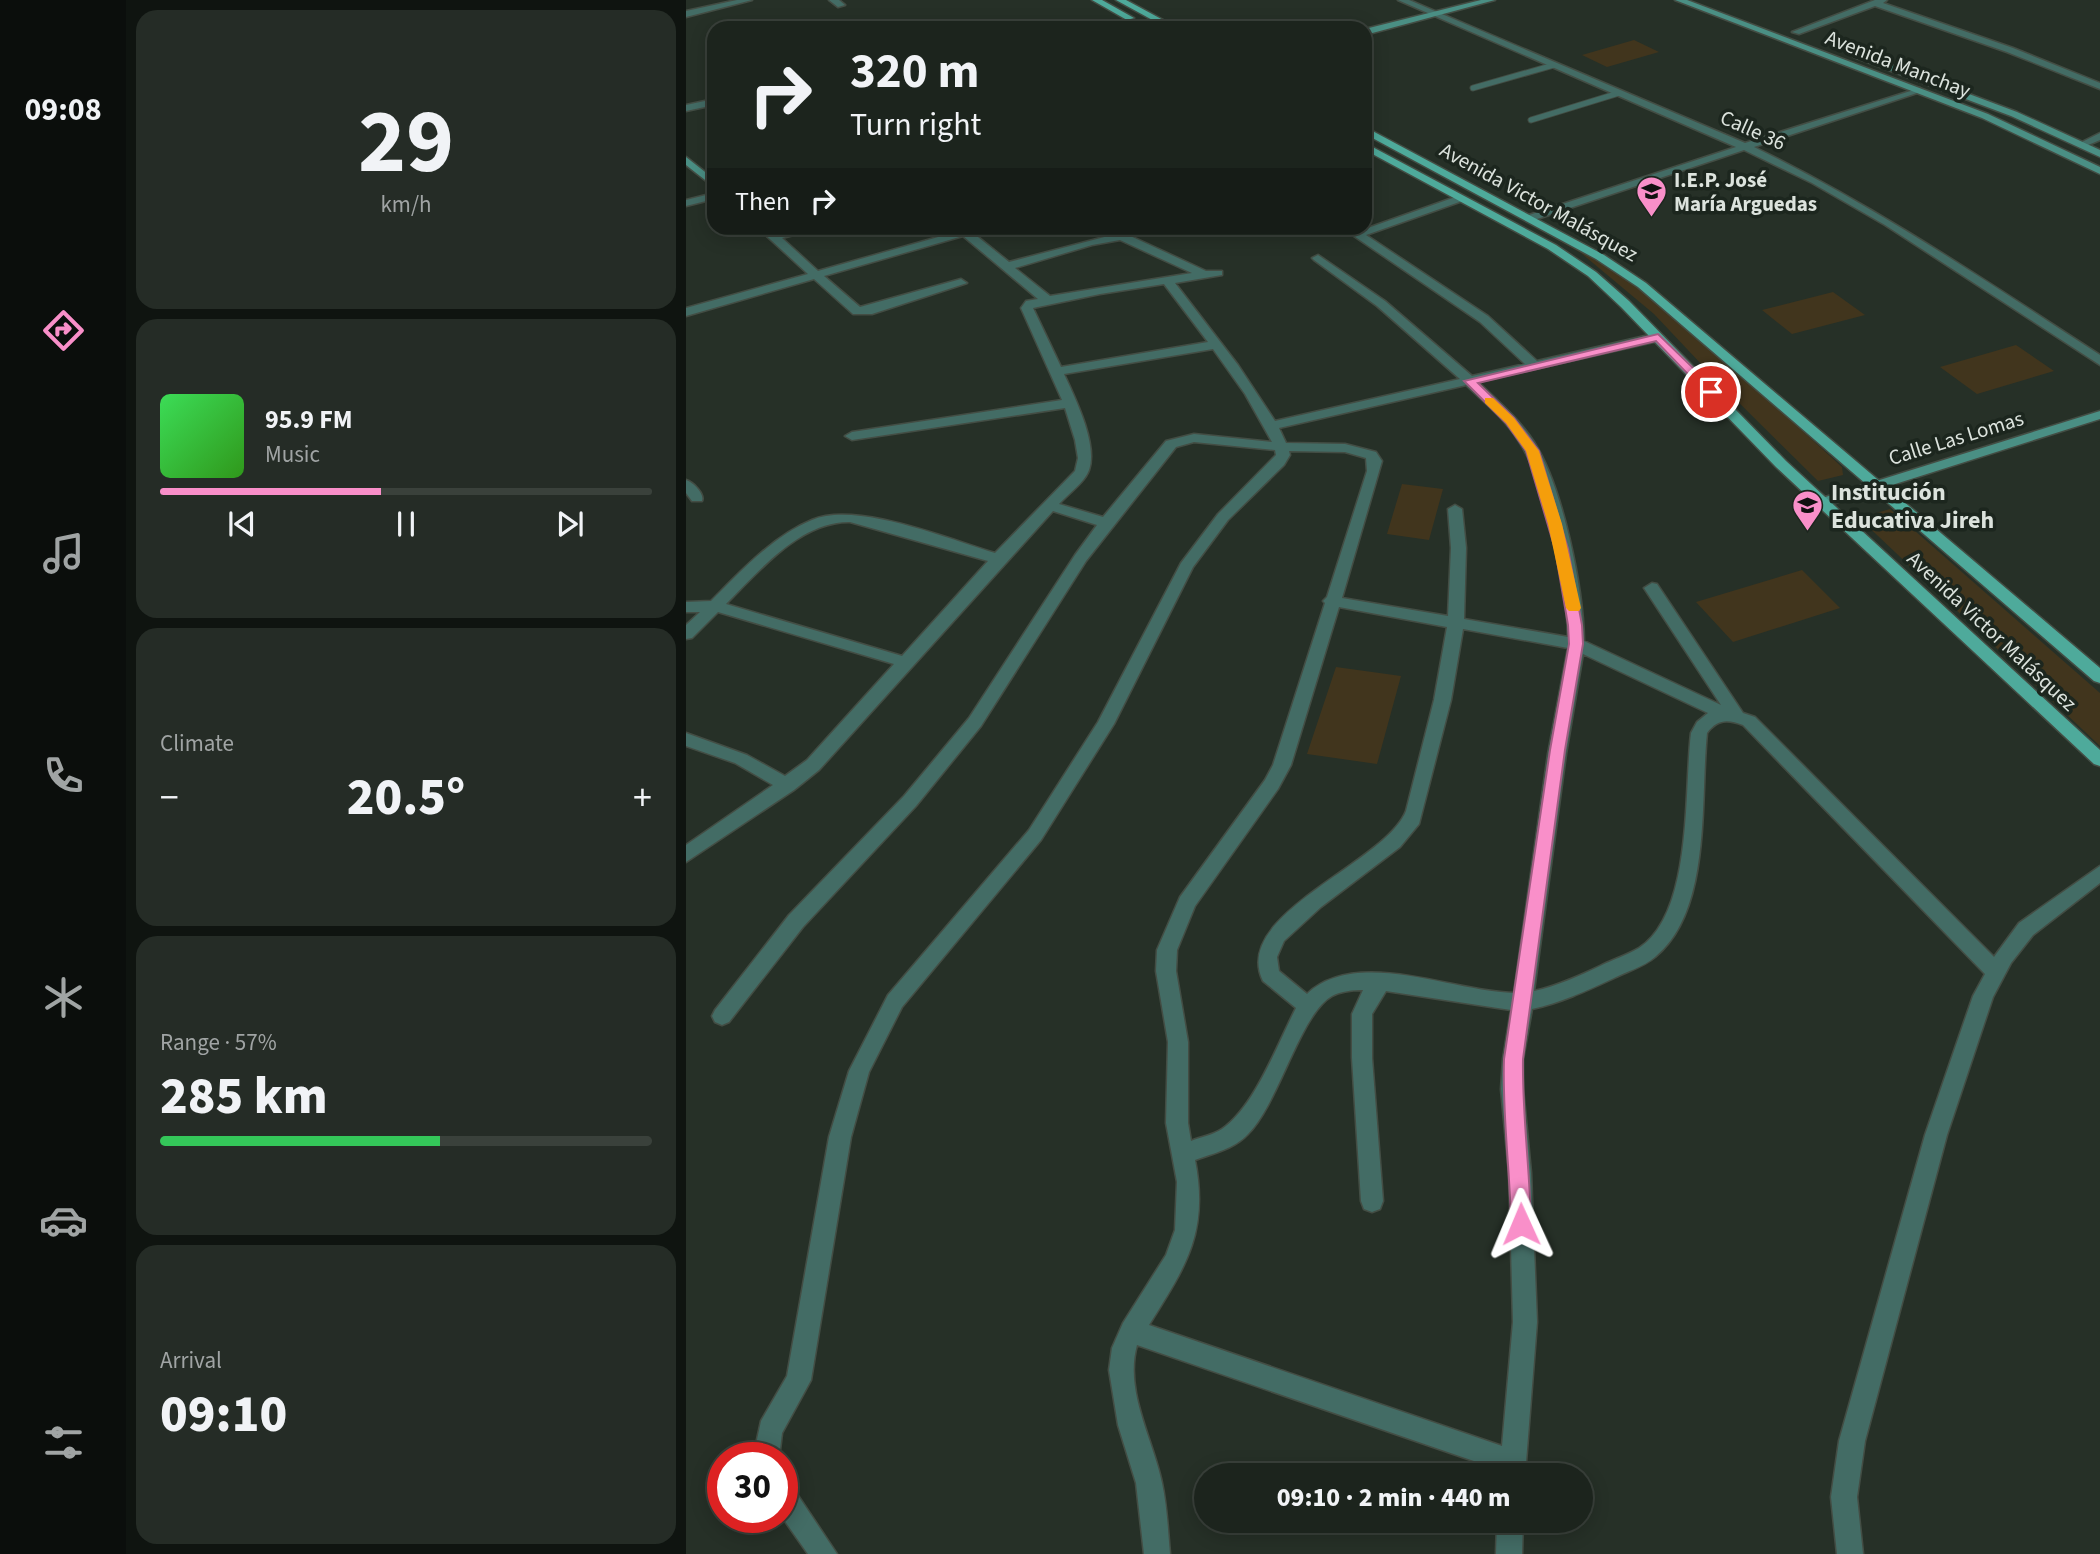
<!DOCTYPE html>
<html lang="en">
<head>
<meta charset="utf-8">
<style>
  body { margin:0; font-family:"Source Sans 3",sans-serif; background:#252c26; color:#f1f3f6; height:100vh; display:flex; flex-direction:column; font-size:26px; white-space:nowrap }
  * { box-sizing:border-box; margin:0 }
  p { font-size:23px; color:#a0a4a4 }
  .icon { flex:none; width:38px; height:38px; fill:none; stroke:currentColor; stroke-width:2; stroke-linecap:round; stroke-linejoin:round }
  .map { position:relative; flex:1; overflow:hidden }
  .side { display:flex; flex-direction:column; gap:10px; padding:10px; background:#0f1410; width:560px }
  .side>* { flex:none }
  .banner { position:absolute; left:21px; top:21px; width:665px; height:214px; border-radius:21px; box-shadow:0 4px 18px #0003,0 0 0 2px #3a413b; background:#1c241d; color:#f1f3f6; overflow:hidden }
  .speed { position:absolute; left:21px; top:1442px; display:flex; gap:14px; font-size:35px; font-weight:700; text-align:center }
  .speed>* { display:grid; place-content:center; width:91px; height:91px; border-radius:50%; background:#1c241d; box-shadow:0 4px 18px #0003,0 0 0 2px #3a413b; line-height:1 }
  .speed .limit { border:10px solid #d22; background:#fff; color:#111 }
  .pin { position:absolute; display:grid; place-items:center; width:60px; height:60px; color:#fff; margin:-30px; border:4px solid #fff; border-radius:50%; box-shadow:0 2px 7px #0007 }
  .me { position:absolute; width:77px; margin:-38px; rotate:359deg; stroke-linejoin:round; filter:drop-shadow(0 0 5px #0008) }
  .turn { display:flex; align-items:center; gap:24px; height:147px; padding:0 28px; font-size:32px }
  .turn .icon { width:91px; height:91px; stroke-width:2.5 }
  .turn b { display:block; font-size:49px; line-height:60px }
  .then { display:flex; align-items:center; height:66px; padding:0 28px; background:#0003; gap:14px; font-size:26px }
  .big { font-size:52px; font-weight:800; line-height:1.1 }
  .side .tile { flex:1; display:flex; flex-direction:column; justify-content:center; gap:10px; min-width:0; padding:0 24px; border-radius:21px; background:#252c26 }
  .side .dial { align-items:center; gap:0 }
  .dial b { font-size:91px; line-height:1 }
  .song { display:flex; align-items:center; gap:21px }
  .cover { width:84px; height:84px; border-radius:10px; background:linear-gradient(135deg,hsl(130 70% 55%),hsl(110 70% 35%)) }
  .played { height:7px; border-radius:4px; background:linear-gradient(90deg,#f98fc9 45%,#3a413b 45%) }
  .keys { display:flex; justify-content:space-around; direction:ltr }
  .heat { display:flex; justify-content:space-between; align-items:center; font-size:38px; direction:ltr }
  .charge { height:10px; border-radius:5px; background:linear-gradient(90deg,#34c759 57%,#3a413b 0) }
  .trip { position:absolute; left:508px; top:1463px; width:399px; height:70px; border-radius:35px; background:#1c241d; box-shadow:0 4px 18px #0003,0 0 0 2px #3a413b; font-weight:800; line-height:70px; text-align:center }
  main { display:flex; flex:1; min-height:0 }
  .menu { display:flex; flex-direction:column; width:126px; justify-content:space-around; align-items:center; background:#0b0e0c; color:#a0a4a4 }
  .menu .icon { width:49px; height:49px }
  .menu .current { color:#f98fc9 }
  .menu b { font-size:32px; color:#f1f3f6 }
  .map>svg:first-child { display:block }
  .green { fill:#41351d }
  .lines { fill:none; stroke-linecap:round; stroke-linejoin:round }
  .lane-casing { stroke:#434d44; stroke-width:7 }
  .street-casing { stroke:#434d44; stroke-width:3 }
  .secondary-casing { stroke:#434d44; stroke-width:3 }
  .primary-casing { stroke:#434d44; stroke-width:3 }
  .lane { stroke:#436c65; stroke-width:5 }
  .street { fill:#436c65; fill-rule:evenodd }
  .secondary { fill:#4a8f84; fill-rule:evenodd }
  .primary { fill:#4eaa9b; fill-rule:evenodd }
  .route { fill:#f98fc9; stroke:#a25d83; stroke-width:2 }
  .slow { fill:#f59e0b }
  .labels { text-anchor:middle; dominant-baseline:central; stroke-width:7; stroke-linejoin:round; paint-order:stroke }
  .far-street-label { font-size:21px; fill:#dce3dd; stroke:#1c261e }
  .far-poi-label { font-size:21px; font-weight:bold; fill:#dce3dd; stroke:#1c261e; text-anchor:start }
  .poi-label { font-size:24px; font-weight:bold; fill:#dce3dd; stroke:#1c261e; text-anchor:start }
</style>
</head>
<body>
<main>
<nav class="menu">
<b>09:08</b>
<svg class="icon current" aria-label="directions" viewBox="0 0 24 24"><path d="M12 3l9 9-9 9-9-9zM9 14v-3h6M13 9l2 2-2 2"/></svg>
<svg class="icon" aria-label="music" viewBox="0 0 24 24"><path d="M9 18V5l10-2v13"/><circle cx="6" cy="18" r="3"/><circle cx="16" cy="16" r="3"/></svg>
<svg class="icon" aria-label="phone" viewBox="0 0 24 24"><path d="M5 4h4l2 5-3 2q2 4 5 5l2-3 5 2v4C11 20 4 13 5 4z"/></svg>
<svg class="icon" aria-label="climate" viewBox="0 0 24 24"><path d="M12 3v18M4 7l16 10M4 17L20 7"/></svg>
<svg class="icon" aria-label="car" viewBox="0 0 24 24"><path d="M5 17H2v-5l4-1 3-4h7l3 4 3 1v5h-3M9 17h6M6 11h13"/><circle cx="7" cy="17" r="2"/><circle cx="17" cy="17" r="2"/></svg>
<svg class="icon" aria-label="filters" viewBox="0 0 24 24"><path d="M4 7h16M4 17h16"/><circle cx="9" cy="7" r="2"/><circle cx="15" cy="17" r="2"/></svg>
</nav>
<section class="side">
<div class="tile dial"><b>29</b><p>km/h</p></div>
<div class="tile">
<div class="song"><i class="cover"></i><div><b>95.9 FM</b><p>Music</p></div></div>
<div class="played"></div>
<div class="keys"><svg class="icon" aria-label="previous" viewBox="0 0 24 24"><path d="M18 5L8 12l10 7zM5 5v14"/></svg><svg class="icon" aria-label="pause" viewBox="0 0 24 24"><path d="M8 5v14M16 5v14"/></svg><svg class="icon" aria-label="next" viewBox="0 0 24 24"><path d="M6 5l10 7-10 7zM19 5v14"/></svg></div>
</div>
<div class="tile"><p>Climate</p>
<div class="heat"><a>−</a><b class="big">20.5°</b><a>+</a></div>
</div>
<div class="tile"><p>Range · 57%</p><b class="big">285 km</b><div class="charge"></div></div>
<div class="tile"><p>Arrival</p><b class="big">09:10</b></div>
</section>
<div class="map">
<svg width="1414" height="1554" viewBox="0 0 1414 1554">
  <rect width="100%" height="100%" fill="#263027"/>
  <path class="green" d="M948 40 973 52 921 67 896 55Z
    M845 225C882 244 918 262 951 287 1023 342 1089 406 1156 467L1157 475 1132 481 1034 384 968 314 895 253Z
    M1147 292 1179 315 1106 334 1076 310Z
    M1330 345 1368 371 1291 394 1254 367Z
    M716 484 757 489 743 540 701 534Z
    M1204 509 1414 693V746L1173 518Z
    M1116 570 1154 608 1047 642 1010 602Z
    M650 667 715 676 691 764 621 754Z"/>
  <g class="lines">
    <defs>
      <path id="lane" d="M787 88 868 65
        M845 120 933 93"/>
      <path id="street" d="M51 0H66L0 17V11Z
        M143 0H153L159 5 152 7Z
        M712 0H723L1059 143 1234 88V92L1068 147C1190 206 1301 282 1414 355V365L1199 225 1126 183 1058 150 848 220H840V216L1050 147Z
        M1189 0H1201L1197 3 1327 48 1414 83V89L1321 52 1189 6 1113 34 1106 32Z
        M28 99V105L0 111V105Z
        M1414 133V140L1395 148 1390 145Z
        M28 193V199L0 206V200Z
        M775 195 780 198 779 200 680 235 802 316 851 361 972 333 978 337 972 341 792 382C812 401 833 419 848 442 877 488 897 587 898 641L1035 705 958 588 966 583 971 584 1057 713 1069 717 1308 957 1333 923 1414 866V883L1347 935 1325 963 1307 997 1261 1135 1179 1441 1171 1497 1177 1554H1151L1145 1497 1153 1441 1239 1135 1287 996 1299 974 1057 725C1042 719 1031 719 1021 733 1014 800 1026 911 969 957 958 967 939 972 926 979 900 991 874 1003 846 1009L837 1059V1089L845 1173 851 1322 839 1475H813L814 1470 451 1345C438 1391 467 1439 476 1483 481 1506 482 1531 484 1554H458L450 1483 432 1425 423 1370 426 1348 437 1323 480 1255 489 1230 491 1182 480 1123 482 1042 470 971 471 950 494 897 579 780 587 765 639 603 637 601 641 597 681 471 680 458 659 452 603 451 604 455 598 465 542 520 507 567 428 724 355 840 216 1007 183 1072 165 1137 125 1380 96 1433 93 1458H67L75 1421 101 1376 143 1137 163 1071 202 995 343 830 412 722 495 563 532 514 590 455 589 450 508 442 490 447 400 561 295 726 230 806 117 927 43 1022 36 1025 29 1022 26 1016 29 1010 103 915 218 796 283 718 389 555 411 525 367 511 133 770 108 790 0 862V845L87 785 49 763 0 746V733L61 755 99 776 121 760 208 664 32 612 6 638 0 639V625L14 612H0V602L25 601C54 572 87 536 126 520 170 501 262 539 309 553L389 471 392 458 389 440 379 408 166 440 159 436 166 432 376 400 335 308 340 301 352 299 277 236 138 276 174 307 275 279 281 283 186 314H167L128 279 0 316V308L122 274 72 228H83L90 233 112 228H128L127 230 96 238 132 271 284 228H299L287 233 323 262 426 235 421 231 427 228 520 271H536V275L489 283 552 365 589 421 774 379 691 306 628 260 626 258 632 255 699 301 786 376 839 364 794 322 665 234ZM434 240 506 273 364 296 329 268 406 245ZM478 284 522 342 375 367 347 308 414 294ZM527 349 559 394 586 442 508 434 480 441 417 517 373 504C382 494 399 482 403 470 412 444 389 398 378 374ZM780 385C798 402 819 419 832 440 861 482 881 586 882 637L778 619 780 548 776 509 769 505 762 509 765 548 762 616 656 598 696 461 690 452 659 444 600 443 593 428ZM164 522 302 561 216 656 40 604C72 572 114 521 164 522ZM653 607 761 627 748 700 720 811C699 864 544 914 577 981L610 1008C591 1045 569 1106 536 1129 527 1135 515 1137 505 1141L502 1123V1042L490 971 491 950 509 906 592 789 605 765ZM777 629 882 648 862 754 828 993C767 992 671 947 621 994L593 971 591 957 598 941 635 907 714 847 733 824 765 700ZM897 654 1022 713 1011 722 1005 733C998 790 1007 913 953 948 941 955 926 960 914 966 893 976 871 986 848 991L880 754ZM677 990 666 1014V1058L675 1201 678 1209 686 1212 694 1209 697 1201 686 1058V1014L700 991 825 1010 817 1059 815 1089 823 1173 827 1322 816 1446 463 1325C500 1266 523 1232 509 1160 528 1153 548 1149 562 1134 593 1103 614 1014 646 996 655 991 667 990 677 990Z
        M0 480C7 482 19 494 16 501H6L0 493Z
        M96 1481 105 1485 151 1554H122L96 1517Z
        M811 1521H837L836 1554H810Z"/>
      <path id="secondary" d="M795 0H809L679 35V29Z
        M989 0H1001L1302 114 1414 167V174L1296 118Z
        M1171 52 1331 112 1414 150V157L1325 116 1168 57 1166 55Z
        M0 157 28 179V187L0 165Z
        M1414 411V419L1143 505 1138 506 1131 502 1133 499Z"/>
      <path id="primary" d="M406 0H416L448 18 441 20Z
        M430 0H440L492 28H481Z
        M679 127 918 255 960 283 1414 668V683L1408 681 952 287 910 259 679 134Z
        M679 143 870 245 910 272 943 301 1100 461 1414 750V766L1408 764 1090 467 935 307 902 276 862 249 679 150Z"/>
    </defs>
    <use href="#lane" class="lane-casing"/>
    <use href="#street" class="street-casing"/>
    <use href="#secondary" class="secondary-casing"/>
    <use href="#primary" class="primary-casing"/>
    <use href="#lane" class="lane"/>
    <use href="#street" class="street"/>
    <use href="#secondary" class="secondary"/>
    <use href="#primary" class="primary"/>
  </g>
  <path class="route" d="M972 334 1029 389V394H1021L970 341 792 383 828 418 853 451 882 549 896 625 897 644 879 750 837 1059C836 1114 844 1169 845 1224L842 1231 835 1234 828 1231 825 1224C824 1169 816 1114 818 1059L864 750 883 644 882 625 869 549 840 451 820 423 778 381Z"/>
  <path class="slow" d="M799 398H807L828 418 853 451 876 524 895 608 893 611H883L880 608 862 524 840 451 820 423 799 403Z"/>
  <defs>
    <symbol id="school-pin" viewBox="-11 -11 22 30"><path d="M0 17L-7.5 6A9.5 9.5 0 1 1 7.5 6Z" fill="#f98fc9" stroke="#1c261e"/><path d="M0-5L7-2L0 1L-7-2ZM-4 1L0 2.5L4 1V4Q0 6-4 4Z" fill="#111"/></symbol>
  </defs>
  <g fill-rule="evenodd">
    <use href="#school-pin" x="948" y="174" width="35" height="47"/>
    <use href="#school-pin" x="1104" y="488" width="35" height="47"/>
  </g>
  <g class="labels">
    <g class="far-street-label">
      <text transform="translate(1212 64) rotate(21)">Avenida Manchay</text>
      <text transform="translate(1067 130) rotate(24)">Calle 36</text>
      <text transform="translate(853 202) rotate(29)">Avenida Victor Malásquez</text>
      <text transform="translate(1270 438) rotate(-17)">Calle Las Lomas</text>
      <text transform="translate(1306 631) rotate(43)">Avenida Victor Malásquez</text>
    </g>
    <g class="far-poi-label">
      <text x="988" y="180">I.E.P. José<tspan x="988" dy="24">María Arguedas</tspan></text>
    </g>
    <g class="poi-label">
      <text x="1145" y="492">Institución<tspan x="1145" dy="28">Educativa Jireh</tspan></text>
    </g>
  </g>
</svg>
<div class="speed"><div class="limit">30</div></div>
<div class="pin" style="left:1025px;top:392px;background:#d93025"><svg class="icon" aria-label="arrive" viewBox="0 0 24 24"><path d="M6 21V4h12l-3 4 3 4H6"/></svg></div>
<svg class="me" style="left:835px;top:1224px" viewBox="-20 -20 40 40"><path d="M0-17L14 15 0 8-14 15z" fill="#f98fc9" stroke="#fff" stroke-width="4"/></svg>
<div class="trip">09:10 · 2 min · 440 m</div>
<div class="banner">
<div class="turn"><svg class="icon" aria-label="right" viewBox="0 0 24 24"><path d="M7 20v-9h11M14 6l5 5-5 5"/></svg><div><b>320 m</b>Turn right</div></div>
<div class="then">Then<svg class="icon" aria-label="right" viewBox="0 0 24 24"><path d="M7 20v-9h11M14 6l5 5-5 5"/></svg></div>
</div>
</div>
</main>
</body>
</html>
